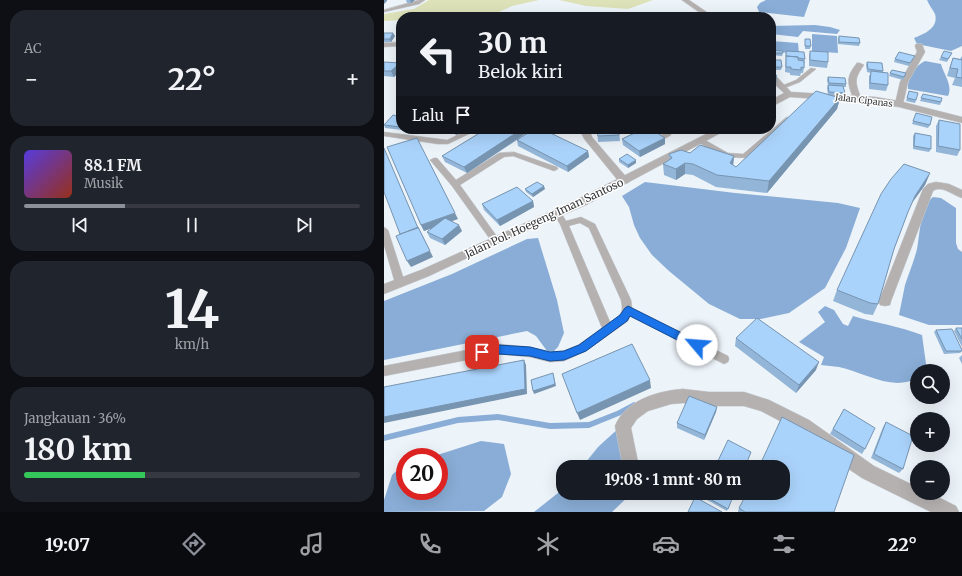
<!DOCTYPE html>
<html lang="id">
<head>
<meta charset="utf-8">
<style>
  body { margin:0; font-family:Merriweather,serif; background:#20242c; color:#f1f3f6; height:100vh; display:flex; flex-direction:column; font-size:15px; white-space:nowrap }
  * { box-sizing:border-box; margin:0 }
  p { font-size:13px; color:#9ea1a6 }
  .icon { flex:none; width:22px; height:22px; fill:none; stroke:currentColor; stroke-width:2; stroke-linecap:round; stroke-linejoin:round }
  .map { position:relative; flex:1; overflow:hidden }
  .panel { display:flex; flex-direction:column; gap:10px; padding:10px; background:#0d0f14; width:384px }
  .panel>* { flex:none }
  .top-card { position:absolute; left:12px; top:12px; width:380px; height:122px; border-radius:16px; box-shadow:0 4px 16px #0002; background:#171b24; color:#f1f3f6; overflow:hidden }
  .buttons { position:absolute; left:526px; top:364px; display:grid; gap:8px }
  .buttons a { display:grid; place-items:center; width:40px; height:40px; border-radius:50%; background:#171b24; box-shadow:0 4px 16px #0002; font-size:20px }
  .speed { position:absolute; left:12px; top:448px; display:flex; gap:8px; font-size:20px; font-weight:700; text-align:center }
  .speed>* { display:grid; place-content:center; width:52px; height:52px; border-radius:50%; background:#171b24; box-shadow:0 4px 16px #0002; line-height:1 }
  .speed .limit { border:6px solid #d22; background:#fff; color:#111 }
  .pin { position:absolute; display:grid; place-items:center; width:34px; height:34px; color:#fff; margin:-17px; border-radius:8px; box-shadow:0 2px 6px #0006 }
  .me { position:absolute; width:44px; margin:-22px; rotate:297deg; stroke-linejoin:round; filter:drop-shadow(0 0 3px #0008) }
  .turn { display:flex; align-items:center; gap:14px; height:84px; padding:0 16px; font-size:18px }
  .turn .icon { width:52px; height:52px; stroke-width:2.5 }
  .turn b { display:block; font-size:28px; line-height:34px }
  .then { display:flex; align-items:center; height:38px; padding:0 16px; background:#0003; gap:8px; font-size:15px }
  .big { font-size:30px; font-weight:700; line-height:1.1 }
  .panel .widget { flex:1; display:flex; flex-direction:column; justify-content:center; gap:6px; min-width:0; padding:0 14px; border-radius:16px; background:#20242c }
  .panel .dial { align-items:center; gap:0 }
  .dial b { font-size:52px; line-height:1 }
  .song { display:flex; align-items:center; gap:12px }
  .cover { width:48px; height:48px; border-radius:6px; background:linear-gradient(135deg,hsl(250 70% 55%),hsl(10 70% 35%)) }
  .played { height:4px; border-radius:2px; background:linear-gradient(90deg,#8c9099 30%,#363941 30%) }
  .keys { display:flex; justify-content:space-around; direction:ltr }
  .heat { display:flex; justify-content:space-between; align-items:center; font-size:22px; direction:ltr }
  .charge { height:6px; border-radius:3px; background:linear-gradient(90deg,#34c759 36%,#363941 0) }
  .trip { position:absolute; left:172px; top:460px; width:234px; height:40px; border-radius:16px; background:#171b24; box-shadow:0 4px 16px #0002; font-weight:700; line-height:40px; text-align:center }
  .tabs { display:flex; height:64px; justify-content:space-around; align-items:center; background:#090b0e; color:#9ea1a6 }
  .tabs .icon { width:28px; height:28px }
  .tabs .selected { color:#8c9099 }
  .tabs b { font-size:18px; color:#f1f3f6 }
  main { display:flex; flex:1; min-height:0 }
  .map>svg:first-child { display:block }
  .green { fill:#dde2b9 }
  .water { fill:#89add6 }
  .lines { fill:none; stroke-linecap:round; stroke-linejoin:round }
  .stream { fill:#89add6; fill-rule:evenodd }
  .service-casing { stroke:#c8ced3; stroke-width:1 }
  .minor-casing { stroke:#c8ced3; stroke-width:1 }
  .tertiary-casing { stroke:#c8ced3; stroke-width:1 }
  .service { fill:#b6b1b1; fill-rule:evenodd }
  .minor { fill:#b6b1b1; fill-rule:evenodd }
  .tertiary { fill:#b6b1b1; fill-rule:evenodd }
  .wall { fill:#92b5d8 }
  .shaded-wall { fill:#7794b0 }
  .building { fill:#aad3fb; stroke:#7794b0 }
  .route { fill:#1a73e8; stroke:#114b97 }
  .labels { text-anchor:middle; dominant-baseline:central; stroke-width:3; stroke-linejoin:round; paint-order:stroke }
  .far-street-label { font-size:9px; fill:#36383b; stroke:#fff }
  .street-label { font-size:11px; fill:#36383b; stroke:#fff }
</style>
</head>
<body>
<main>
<section class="panel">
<div class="widget"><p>AC</p>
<div class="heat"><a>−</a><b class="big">22°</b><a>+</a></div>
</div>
<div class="widget">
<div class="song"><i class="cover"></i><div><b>88.1 FM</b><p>Musik</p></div></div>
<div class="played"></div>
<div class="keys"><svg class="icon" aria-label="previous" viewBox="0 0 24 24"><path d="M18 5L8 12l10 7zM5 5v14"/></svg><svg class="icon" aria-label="pause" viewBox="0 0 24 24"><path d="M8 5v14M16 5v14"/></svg><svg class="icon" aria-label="next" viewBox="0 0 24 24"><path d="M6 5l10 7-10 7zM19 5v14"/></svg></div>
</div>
<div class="widget dial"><b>14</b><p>km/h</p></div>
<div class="widget"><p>Jangkauan · 36%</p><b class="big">180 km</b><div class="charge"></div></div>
</section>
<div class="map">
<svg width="578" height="512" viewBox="0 0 578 512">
  <rect width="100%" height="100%" fill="#ecf3f9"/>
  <path class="green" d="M45 0H155L128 6 104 17H17V20L0 21V14L30 9Z
    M175 0H269L244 9 202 6Z"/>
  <path class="water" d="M382 0H426L420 17 375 12 373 7 376 3Z
    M543 0H578V46L567 51 533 44 530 38C540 34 555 28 551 14 549 10 545 5 543 0Z
    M431 25 446 27 456 30 453 34 419 31 414 37 387 34V26Z
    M428 34 453 36 454 53 428 51Z
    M387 41 414 43 415 53 387 52Z
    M541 61 557 64C560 75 569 85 564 96L524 89C523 77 531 66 541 61Z
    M261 182 351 193 454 203 476 208 462 248 441 288 405 313 377 319H356L325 304 285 271 268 255 256 238 250 225 245 207 238 196Z
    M549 197 557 198 572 208V243L574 249 578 252V325H545L515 315C517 305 519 295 521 285 525 273 530 261 533 249 536 234 536 207 549 197Z
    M154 238 173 300 180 333 174 347 166 355 152 336 143 331 0 360V301L68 274 143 239Z
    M441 306 450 310 459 324 464 326 469 316C492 323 515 326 538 335L543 371H533V378C509 392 479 372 455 367 449 366 443 366 437 365L440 357 415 342 441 322 434 312Z
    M236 427 244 467H198L214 447Z
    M97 441 120 444 127 474 118 497 100 511 0 512V500L8 475 20 464 21 491H55V457H47Z
    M179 489V493H248L228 512H150Z"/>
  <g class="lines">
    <path class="stream" d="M250 402 252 403 253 405 252 407 237 415 205 428 166 429 114 420 74 423 0 441V435L74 417 114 414 166 423 205 422 233 411Z"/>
    <defs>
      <path id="service" d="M35 0H41L35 4 0 12V10Z
        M427 68 432 69 416 82 398 89 395 87 412 80Z
        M403 117 405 118V120L364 158 340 157 312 141 316 139H319L344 153 359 154Z
        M86 129H95L64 144H54L0 136V132L63 140Z
        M130 152 173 167 174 169 170 171 129 156 120 157 76 185 114 238 115 240 111 243 108 242 68 186 46 160 50 158H53L72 180 115 153Z
        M173 210 176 211 182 221 197 217 211 224 247 300 248 308 344 356 345 359 344 362 340 364 336 362 246 316 244 321 202 351 180 361 166 362 146 357 114 354 0 376V366L114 344 146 347 166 352 179 351 194 345 218 328 176 224 169 213ZM196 223 205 228 237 300C240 314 237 315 226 322L185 226Z
        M0 227 4 230 21 283 19 286H13L11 283 0 245Z"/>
      <path id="minor" d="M17 42V46L0 47V43Z
        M532 44H538L541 52 524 82 519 104 518 106H512L511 104 516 82 533 52 531 46Z
        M473 63H476L480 65C470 79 471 82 477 98L473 101 469 98C463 82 462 77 473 63Z
        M195 129H205L208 137 244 179 245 181 244 183H236L201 140Z
        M275 129H285L287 135 282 138 279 137Z
        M552 182 565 184 578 190V198C568 195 558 185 549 191L507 301 506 305 501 306 496 305 495 301 539 189 544 184Z
        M299 389 325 392H360L385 400 425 420 490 466 533 487V493H546L572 506 575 512H547L478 478 447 457 432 444 413 430 377 411 360 406H325L299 403 287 404 264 411 253 419 247 428 255 467H239L231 426C242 400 273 391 299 389Z"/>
      <path id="tertiary" d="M298 0H305L330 17H322Z
        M387 74H390L407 92 491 97 515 101 578 117V123L515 107 491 103 406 97 387 107V100L400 93 387 81Z
        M332 129H344L202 205 115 243 45 276 0 294V284L37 270 194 199Z"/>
    </defs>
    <use href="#service" class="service-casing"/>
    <use href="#minor" class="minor-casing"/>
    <use href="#tertiary" class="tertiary-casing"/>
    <use href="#service" class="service"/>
    <use href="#minor" class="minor"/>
    <use href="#tertiary" class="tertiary"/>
  </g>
  <path class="wall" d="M22 0H31L27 3H23Z
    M0 33 11 36 7 42H0Z
    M455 36 476 43 475 46 454 44V39Z
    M421 39 427 46 426 49H421Z
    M17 47V55H16L13 49Z
    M387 50 399 53 398 56 387 55Z
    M402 51 421 59 420 68 419 73H417L416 76 406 75V73L401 72Z
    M426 51 444 62 443 68 425 66V56Z
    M568 53 563 62 555 60 557 57Z
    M578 56V87L568 85 571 78 563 76 566 66 569 58 576 59Z
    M511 59H529L525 66 510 62Z
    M390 60 398 67 397 70H390Z
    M0 62 16 63 17 66V70L10 77 0 76Z
    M483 62 499 71V72L504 85 502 91 485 89V76L487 73 483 72 482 65Z
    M506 73H522L519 80 505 76Z
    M444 77 462 84V87H459L461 93 460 95H444L443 88 444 85 443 80Z
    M525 91 532 100 531 103 522 101Z
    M539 94 557 102 556 105 536 101Z
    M456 98 453 109 383 193 332 187 309 175 301 174 292 180 280 175 279 164 285 160V154L306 153 350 156 349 165 352 167Z
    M532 113 546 125 544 128 528 124Z
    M17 117V129H20L18 130 1 128 0 124Z
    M555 120 576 150 573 156 552 152V126Z
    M28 129H53L48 133 29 131Z
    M66 129H88L72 135Z
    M102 129H148L135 138 204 151 205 157 184 172 134 146 133 140 83 173 61 162 58 156Z
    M213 129H235L236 141 214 142Z
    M241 129H271V130H269L281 138V144L256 157 239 145 238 139 253 132 241 133Z
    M305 129H316L309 132Z
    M531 133 547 149 545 152 529 149V136Z
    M235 159 252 163 244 168 235 162Z
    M546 173 541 185 527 204 510 249 494 304 489 315 481 314 449 301 453 290Z
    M141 189H161L149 197 142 192Z
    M149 201 150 207 116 226 100 210 98 204Z
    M74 219 67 221 78 231 61 245 46 238 43 232 48 228 40 231 37 225Z
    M572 328H578V347L570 331Z
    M552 330 578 350V351L576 353 560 354 550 332Z
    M352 338 432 370 412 393 351 346Z
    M578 355V364L575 358Z
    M333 407 332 412 320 440 293 428V423Z
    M460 409 481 449 478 454 446 434Z
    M502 422 519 469 515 473 487 458 499 427Z
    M349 493 343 511 316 496 317 494Z
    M355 508 450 512H354Z"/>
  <path class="shaded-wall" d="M0 0H3V1L0 4Z
    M26 0H31L27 3Z
    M9 33 11 36 7 42 6 39Z
    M16 63 17 66V70L10 77 7 71Z
    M393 76 392 86 387 87V77Z
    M456 98 453 109 383 193 385 181Z
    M49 129H53L48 133 47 130Z
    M70 129H88L72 135Z
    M138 129H148L83 173 80 167Z
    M309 129H316L309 132Z
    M281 138V144L256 157 255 151Z
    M204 151 205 157 184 172 183 166Z
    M350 156 349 167 346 163Z
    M252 160V163L244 168V165Z
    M301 163V174L292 180V169Z
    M546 173 541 185 525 207 531 196Z
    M160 186 161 189 149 197 148 194Z
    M149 201 150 207 116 226 113 220Z
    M71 213 74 219 40 231 37 225Z
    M75 225 78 231 61 245 58 239Z
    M34 227 49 257 27 267 23 261Z
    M140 360 142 365 143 394 0 423V417Z
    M435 362 432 370 412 393 415 385Z
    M169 373 172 386 150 394 149 391Z
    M266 380 267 388 196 420 193 413Z
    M333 407 332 412 320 440 321 435Z"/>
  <path class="building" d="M0 33H9L6 39H0Z
    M455 36 475 38 476 43 455 42Z
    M421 39H426L427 46H421Z
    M17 47V50L13 49Z
    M387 50 399 51V53H387Z
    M402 51 420 52 421 59 414 58V57L402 56Z
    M426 51 444 52V62L426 60Z
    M560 51 568 53 564 59 557 57Z
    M515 52 531 56 526 63 511 59Z
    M402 56 414 57V60L420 61V68L417 67V70L407 69V67H402Z
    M569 58 578 60V78L572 77 574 69 566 68Z
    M390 60H397L398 67H390Z
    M0 62 16 63 7 71H0Z
    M483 62 498 63 499 71 484 69Z
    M387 69 393 76 387 77Z
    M508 70 522 73 520 77 506 73Z
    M487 71 504 73V85L486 83Z
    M444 77 461 78 462 84 445 83Z
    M444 85 459 86 461 93 445 92Z
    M432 91 456 98 385 181 333 175 309 164 301 163 292 169 279 164 288 158 285 154 297 150 306 153 316 145 350 156 346 163 352 167Z
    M525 91 534 93 532 100 523 98Z
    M539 94 558 98 557 102 537 98Z
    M532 113 548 117 546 125 529 121Z
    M9 115 17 117V127L0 125Z
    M555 120 576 124V150L554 146Z
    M37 129H49L47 130Z
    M102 129H138L80 167 58 156Z
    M150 129H158L204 151 183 166 133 140Z
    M213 129H235V135L214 136Z
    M259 129H267L281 138 255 151 238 139Z
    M531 133 547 136V149L530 146Z
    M33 138 71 213 37 225 3 147Z
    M0 148 34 228 16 234 0 192Z
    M243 154 252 160 244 165 235 159Z
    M520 164 546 173 531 196 524 212 510 249 494 304 486 303 453 290 497 194 507 179Z
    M153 182 160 186 148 194 141 189Z
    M133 187 149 201 113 220 98 204Z
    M61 218 75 225 58 239 43 232Z
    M34 227 46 251 23 261 12 236Z
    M373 318 435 362 415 385 352 338Z
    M572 328H578V339Z
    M568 329 578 350V351H562L552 330Z
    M248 344 266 380 193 413 178 374Z
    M140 360 141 389 0 417V387Z
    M169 373 171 384 149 391 147 380Z
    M305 396 333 407 321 435 293 423Z
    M460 409 491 428 481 449 449 429Z
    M398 417 470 455 450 512H361L355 508 363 493H399V467H375Z
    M502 422 529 436 519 469 490 454Z
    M344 440 367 452 361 467H331Z
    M317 493H349L350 494 344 509 317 494Z
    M311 497 338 512H304Z"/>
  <path class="route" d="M244 306 316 342 318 345 316 348 313 349 309 348 246 316 243 321 202 351 180 360 166 361 146 356 114 354 98 357 95 356 93 352 95 349 114 345 146 347 166 352 180 351 195 345 236 315 241 308Z"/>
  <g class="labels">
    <g class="far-street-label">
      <text transform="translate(480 100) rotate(7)">Jalan Cipanas</text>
    </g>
    <g class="street-label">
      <text transform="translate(160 218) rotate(-25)">Jalan Pol. Hoegeng Iman Santoso</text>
    </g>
  </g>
</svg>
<div class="buttons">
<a><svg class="icon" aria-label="search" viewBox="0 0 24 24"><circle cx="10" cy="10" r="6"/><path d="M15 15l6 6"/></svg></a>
<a>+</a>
<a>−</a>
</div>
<div class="speed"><div class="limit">20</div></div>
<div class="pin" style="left:98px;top:352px;background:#d93025"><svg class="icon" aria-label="arrive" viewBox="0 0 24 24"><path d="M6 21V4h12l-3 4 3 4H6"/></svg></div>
<svg class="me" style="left:313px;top:345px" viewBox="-20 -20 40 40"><circle r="19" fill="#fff"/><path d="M0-13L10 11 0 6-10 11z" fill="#1a73e8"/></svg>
<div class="trip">19:08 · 1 mnt · 80 m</div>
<div class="top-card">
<div class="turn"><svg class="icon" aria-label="left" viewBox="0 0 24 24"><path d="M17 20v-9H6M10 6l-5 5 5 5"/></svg><div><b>30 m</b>Belok kiri</div></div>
<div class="then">Lalu<svg class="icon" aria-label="arrive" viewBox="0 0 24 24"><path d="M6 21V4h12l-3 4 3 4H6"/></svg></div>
</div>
</div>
</main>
<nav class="tabs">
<b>19:07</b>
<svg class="icon selected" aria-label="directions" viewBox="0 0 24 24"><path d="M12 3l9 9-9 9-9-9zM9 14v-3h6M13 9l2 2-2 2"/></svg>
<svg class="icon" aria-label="music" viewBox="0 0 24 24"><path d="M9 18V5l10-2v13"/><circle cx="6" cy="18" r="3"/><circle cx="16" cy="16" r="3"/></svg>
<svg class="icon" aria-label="phone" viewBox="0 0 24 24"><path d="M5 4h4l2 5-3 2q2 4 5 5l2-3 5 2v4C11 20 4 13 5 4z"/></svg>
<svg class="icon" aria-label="climate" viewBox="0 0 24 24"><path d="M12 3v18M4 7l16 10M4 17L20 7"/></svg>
<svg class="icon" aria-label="car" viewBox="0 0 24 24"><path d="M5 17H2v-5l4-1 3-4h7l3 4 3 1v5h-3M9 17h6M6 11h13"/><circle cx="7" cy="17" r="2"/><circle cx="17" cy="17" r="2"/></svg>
<svg class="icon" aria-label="filters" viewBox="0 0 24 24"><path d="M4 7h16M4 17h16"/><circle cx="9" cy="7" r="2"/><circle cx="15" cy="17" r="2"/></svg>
<b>22°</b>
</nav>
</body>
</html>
